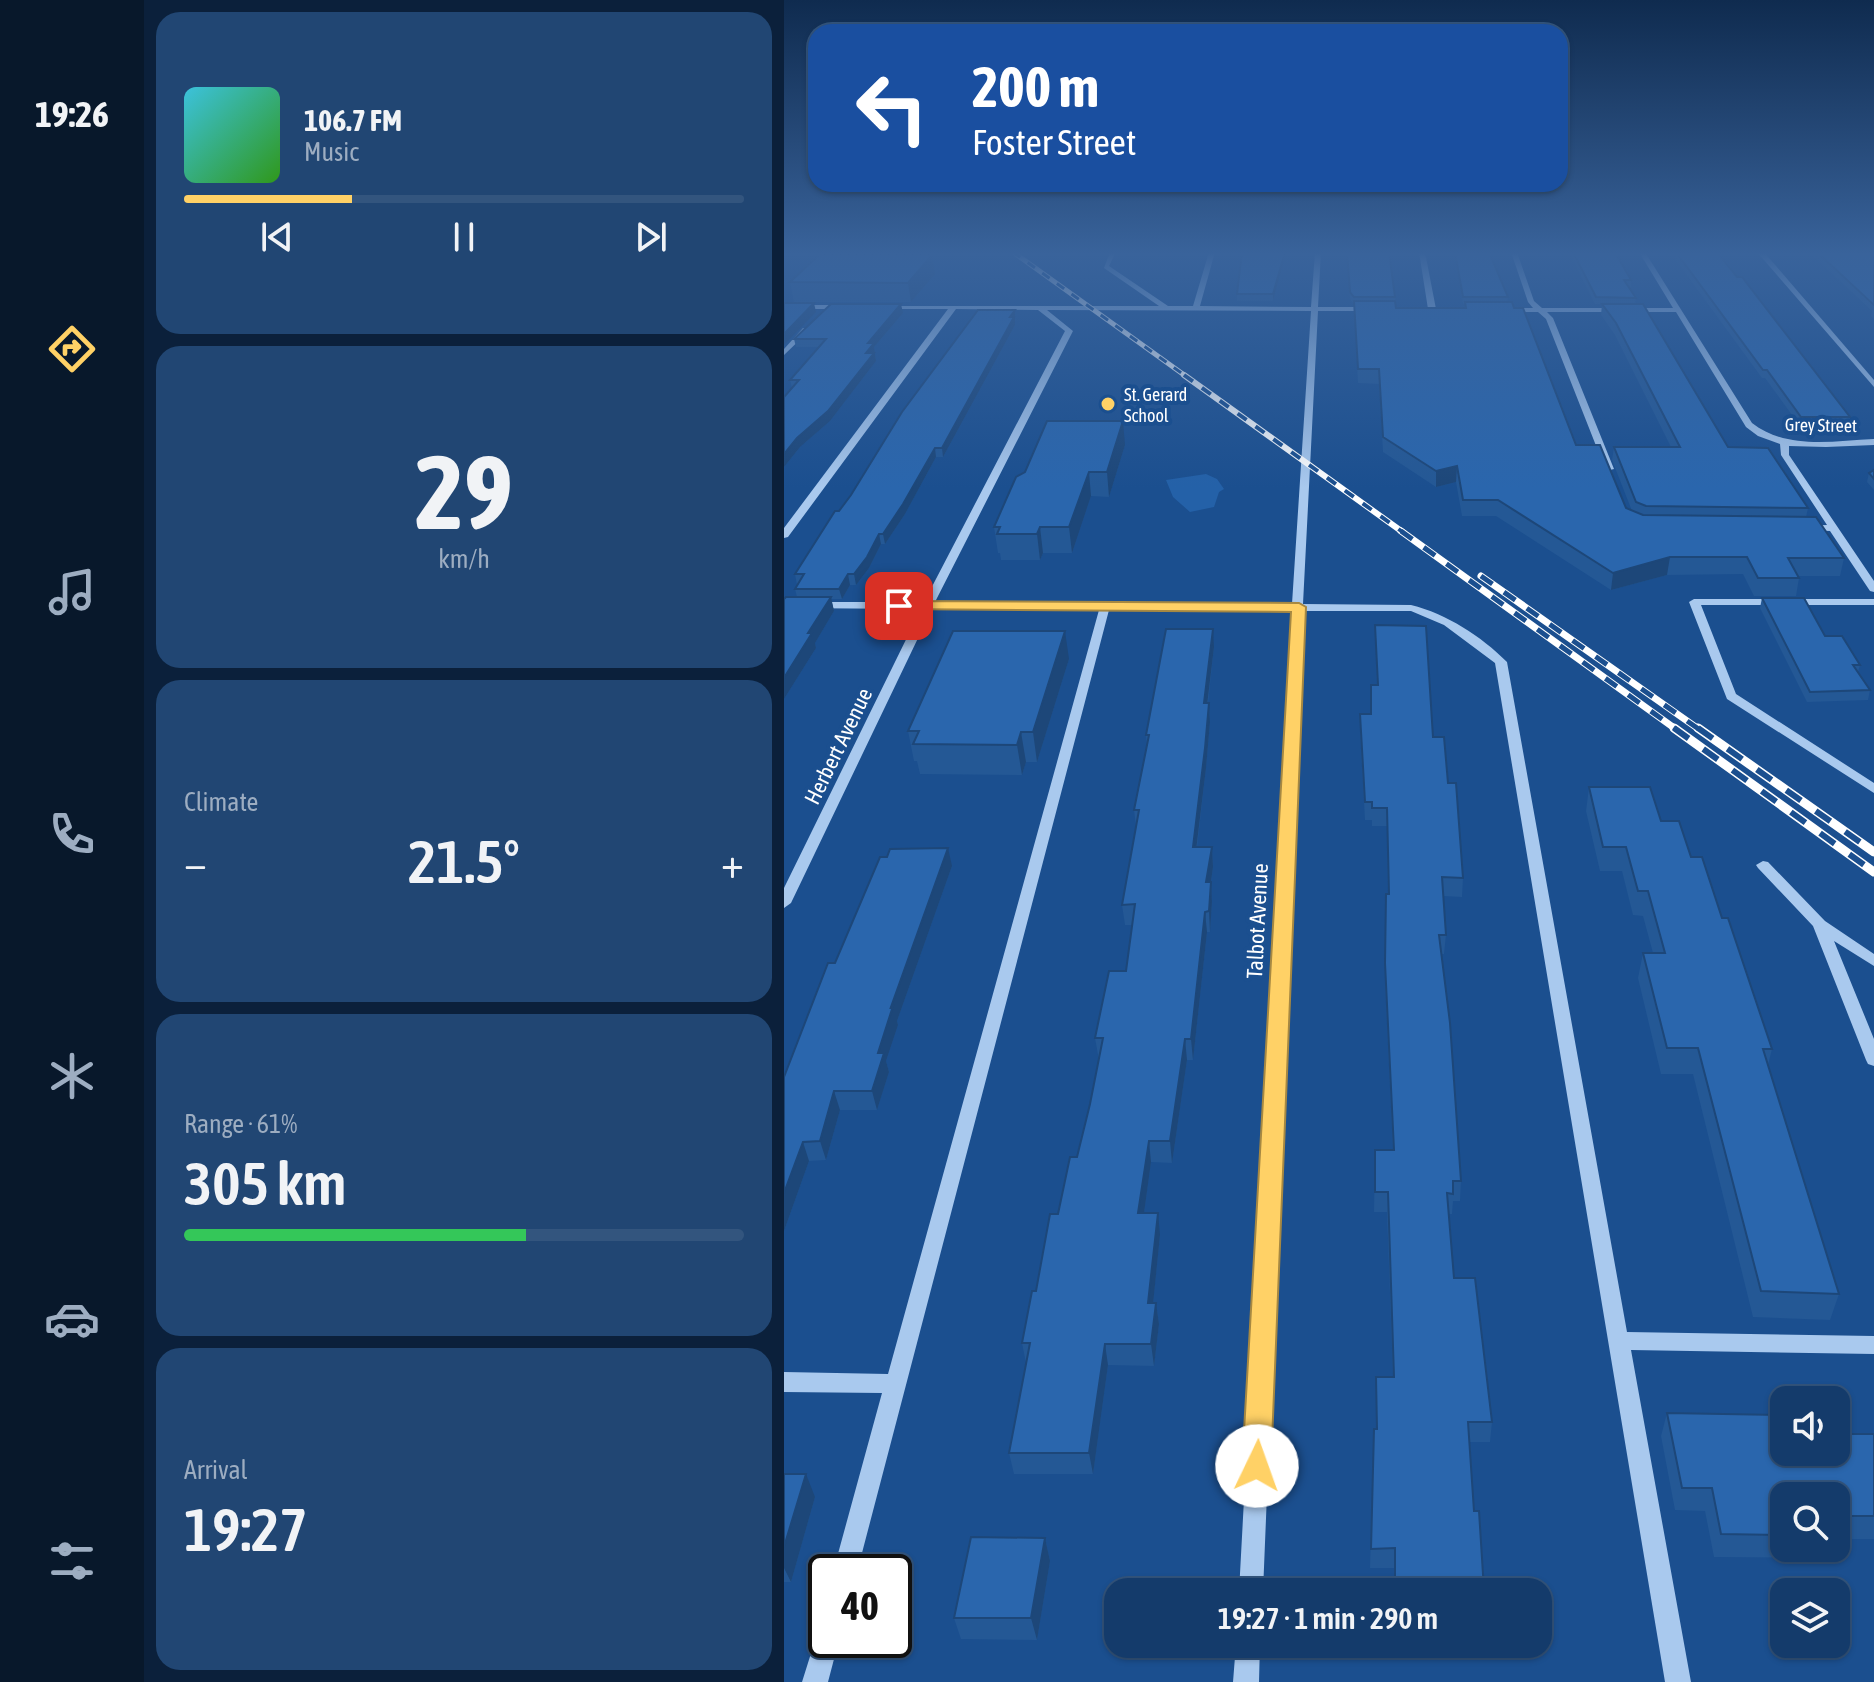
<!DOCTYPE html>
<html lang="en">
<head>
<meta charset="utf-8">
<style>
  body { margin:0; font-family:"Asap Condensed",sans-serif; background:#214673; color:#f1f3f6; height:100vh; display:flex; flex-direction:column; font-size:30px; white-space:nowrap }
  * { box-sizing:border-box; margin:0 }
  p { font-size:26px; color:#9dadc1 }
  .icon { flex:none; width:44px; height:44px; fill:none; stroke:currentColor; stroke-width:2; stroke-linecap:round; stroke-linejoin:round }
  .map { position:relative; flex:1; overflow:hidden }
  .drawer { display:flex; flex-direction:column; gap:12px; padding:12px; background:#0b203b; width:640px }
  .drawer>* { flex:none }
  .guide { position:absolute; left:24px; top:24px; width:760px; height:168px; border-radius:24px; box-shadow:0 2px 6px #0004,0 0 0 2px #33557e; background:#1a4fa0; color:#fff; overflow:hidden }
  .controls { position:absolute; left:986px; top:1386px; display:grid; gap:16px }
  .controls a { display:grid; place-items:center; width:80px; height:80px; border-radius:16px; background:#143b6b; box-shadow:0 2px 6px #0004,0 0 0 2px #33557e; font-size:40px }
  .speed { position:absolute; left:24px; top:1554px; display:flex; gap:16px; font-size:40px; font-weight:700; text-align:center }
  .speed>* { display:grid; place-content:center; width:104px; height:104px; border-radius:50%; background:#143b6b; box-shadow:0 2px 6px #0004,0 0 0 2px #33557e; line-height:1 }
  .speed .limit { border:4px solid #111; border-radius:12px; background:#fff; color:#111 }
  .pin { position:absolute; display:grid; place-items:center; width:68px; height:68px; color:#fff; margin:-34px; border-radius:16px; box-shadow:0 4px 12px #0006 }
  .me { position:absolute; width:88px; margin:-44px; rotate:3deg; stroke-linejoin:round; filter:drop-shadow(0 0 6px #0008) }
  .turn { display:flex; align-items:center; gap:28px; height:168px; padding:0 32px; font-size:36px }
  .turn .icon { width:104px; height:104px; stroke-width:2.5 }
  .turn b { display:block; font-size:56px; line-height:68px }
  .big { font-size:60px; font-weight:600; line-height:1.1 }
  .drawer .widget { flex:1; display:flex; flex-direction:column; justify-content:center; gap:12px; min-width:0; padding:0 28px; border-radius:24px; background:#214673 }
  .drawer .dial { align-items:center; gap:0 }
  .dial b { font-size:104px; line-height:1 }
  .song { display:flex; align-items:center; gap:24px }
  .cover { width:96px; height:96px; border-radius:12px; background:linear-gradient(135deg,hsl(190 70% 55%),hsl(110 70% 35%)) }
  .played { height:8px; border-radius:4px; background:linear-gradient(90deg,#ffd166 30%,#33557e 30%) }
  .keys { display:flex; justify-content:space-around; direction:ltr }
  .heat { display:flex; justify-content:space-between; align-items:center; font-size:44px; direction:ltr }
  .charge { height:12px; border-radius:6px; background:linear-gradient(90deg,#34c759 61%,#33557e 0) }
  .trip { position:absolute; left:320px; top:1578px; width:448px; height:80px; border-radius:24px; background:#143b6b; box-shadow:0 2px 6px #0004,0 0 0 2px #33557e; font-weight:600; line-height:80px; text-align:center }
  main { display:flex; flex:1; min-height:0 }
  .tab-bar { display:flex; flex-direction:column; width:144px; justify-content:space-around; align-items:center; background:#08182b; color:#9dadc1 }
  .tab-bar .icon { width:56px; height:56px }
  .tab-bar .on { color:#ffd166 }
  .tab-bar b { font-size:36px; color:#f1f3f6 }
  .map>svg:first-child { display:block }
  .green { fill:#2461a8 }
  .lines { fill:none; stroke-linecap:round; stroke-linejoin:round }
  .minor { fill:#a9c9ee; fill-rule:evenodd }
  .rail-far3-casing { stroke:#fff; stroke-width:5 }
  .rail-far2-casing { stroke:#fff; stroke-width:6 }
  .rail-far1-casing { stroke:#fff; stroke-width:7 }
  .rail-casing { stroke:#fff; stroke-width:9 }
  .rail-far3 { stroke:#1b4f8f; stroke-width:3; stroke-dasharray:9; stroke-linecap:butt }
  .rail-far2 { stroke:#1b4f8f; stroke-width:4; stroke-dasharray:11; stroke-linecap:butt }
  .rail-far1 { stroke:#1b4f8f; stroke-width:5; stroke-dasharray:14; stroke-linecap:butt }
  .rail { stroke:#1b4f8f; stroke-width:6; stroke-dasharray:18; stroke-linecap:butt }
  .wall { fill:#245895; fill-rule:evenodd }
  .shaded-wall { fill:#1d4779 }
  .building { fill:#2a66ad; stroke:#1d4779; stroke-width:2 }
  .route { fill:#ffd166; stroke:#a68842; stroke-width:2 }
  .poi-dot { fill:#ffd166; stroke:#1b4f8f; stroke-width:3 }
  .labels { text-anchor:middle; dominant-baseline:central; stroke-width:8; stroke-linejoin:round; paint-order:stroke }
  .far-poi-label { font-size:18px; fill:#fff; stroke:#1b4f8f; text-anchor:start }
  .far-street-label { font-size:18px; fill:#fff; stroke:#1b4f8f }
  .street-label { font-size:22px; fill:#fff; stroke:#1b4f8f }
</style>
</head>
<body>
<main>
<nav class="tab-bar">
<b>19:26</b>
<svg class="icon on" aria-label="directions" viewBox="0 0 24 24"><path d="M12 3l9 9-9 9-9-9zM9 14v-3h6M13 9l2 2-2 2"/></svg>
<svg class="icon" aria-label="music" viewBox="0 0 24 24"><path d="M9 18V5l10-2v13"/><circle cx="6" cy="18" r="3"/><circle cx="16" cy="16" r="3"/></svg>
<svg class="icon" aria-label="phone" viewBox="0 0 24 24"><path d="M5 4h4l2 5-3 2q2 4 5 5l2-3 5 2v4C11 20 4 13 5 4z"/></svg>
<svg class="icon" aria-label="climate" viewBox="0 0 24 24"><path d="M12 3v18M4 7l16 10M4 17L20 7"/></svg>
<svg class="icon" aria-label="car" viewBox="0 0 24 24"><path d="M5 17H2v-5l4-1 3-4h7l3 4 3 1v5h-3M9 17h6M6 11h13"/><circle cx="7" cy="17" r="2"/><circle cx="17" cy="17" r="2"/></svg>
<svg class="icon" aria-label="filters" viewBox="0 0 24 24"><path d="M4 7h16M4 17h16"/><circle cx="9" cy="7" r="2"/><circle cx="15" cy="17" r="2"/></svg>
</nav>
<section class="drawer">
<div class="widget">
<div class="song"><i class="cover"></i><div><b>106.7 FM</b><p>Music</p></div></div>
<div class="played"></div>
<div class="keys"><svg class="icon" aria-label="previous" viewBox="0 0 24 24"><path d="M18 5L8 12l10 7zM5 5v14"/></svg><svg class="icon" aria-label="pause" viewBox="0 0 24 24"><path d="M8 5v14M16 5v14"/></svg><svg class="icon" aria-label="next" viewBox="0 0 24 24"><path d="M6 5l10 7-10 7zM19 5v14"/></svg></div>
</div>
<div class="widget dial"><b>29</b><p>km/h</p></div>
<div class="widget"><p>Climate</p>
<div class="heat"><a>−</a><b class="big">21.5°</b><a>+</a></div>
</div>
<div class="widget"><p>Range · 61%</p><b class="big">305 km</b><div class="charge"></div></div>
<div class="widget"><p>Arrival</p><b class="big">19:27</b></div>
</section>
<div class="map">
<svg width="1090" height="1682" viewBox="0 0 1090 1682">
  <rect width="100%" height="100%" fill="#1b4f8f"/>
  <path class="green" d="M422 474 433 479 440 489 435 492 430 507 406 512 389 497 382 480Z"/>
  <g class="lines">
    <path class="minor" d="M326 252H332L325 266 384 306H409L425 252H431L416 306 527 307 531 252H537L534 307H586L590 309 586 311H534L519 604 627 605C663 614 697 636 723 662L843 1332 1090 1336V1354L847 1350 907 1682H881L711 663 660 625 627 611H519L479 1592H455L508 611 325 610 73 1572H49L98 1393 0 1392V1372L104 1374 315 610 148 609 7 903 0 908V888L137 609 0 608V602H140L281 331 254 310 172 309 4 537 0 538V528L164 309H98L96 306H375L320 268ZM263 310 527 311 508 604 151 602 289 331Z
      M635 252H641L652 309 648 311 644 309Z
      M727 252H733L750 301 758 308H889L855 252H861L968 423C1003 450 1048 441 1090 439V445L1042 447 1005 446V455L1090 581V592L1086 591 1046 531 1018 530V526L1043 525 997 455 996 444 974 436 962 427 892 312H763L769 318 830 469 822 471 762 319 754 312H722L718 310 722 308H749L744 302Z
      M973 252H980L1090 380V387Z
      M0 305H62L65 307 62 309H0Z
      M19 328 26 330 0 355V349Z
      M910 599H1090V605H917L952 694 1090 783V793L943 699 905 602Z
      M979 861 984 862 1041 921 1090 954V966L1050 941 1090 1039V1066L1084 1064 1082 1060 1029 926 974 868 972 865Z
      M42 1628V1640H55L44 1682H18L34 1631Z
      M452 1644H476L475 1682H449Z"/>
    <defs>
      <path id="rail-far3" d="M229 252 403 377"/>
      <path id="rail-far2" d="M400 375 620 533"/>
      <path id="rail-far1" d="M617 531 893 730
        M697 576 916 730"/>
      <path id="rail" d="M890 728 1090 872
        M914 728 1090 852"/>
    </defs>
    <use href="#rail-far3" class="rail-far3-casing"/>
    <use href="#rail-far2" class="rail-far2-casing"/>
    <use href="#rail-far1" class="rail-far1-casing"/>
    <use href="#rail" class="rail-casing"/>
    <use href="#rail-far3" class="rail-far3"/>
    <use href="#rail-far2" class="rail-far2"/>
    <use href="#rail-far1" class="rail-far1"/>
    <use href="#rail" class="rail"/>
  </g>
  <path class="wall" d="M502 252 489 301H453V294Z
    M563 252 611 297 612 308H681V304H679L672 261 669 252H705L724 297 723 302 792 445 842 508 848 511 828 460 830 447H887L831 335 817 315 818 304H811L785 252H831L847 280V287H844L852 298 851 304 944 447 1024 508 1022 517 1060 558 1056 576H1014L1015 578 1012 596H970L959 574 883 575 827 590 712 516H678L672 482 652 487 599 452 595 384 574 383 570 304 566 299Z
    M886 252H933L1066 417 1064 426H1016L981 378H978Z
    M1025 252H1090V319L1087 316 1088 311Z
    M151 274 127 302H10L6 282Z
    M119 313 90 347 92 361 46 421 16 447 0 467V397L8 388 6 380 34 347H12L10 339Z
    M232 318 231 320V325L159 457H152L121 514 101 544H97L85 568 72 585H66L58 599H47L50 611 31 643 32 648 0 699V599L13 597 11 589 13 585 11 574 55 511Z
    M341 445 325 497 307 496 288 553H259L256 560H217L216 553H214L210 527Z
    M1090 470V490L1083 482 1085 473Z
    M978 598 1041 636 1076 665 1074 672 1086 690 1084 700 1023 702 976 608Z
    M591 625 649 737 664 783 679 878 678 897 659 896 662 935 660 954H657L677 1181 676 1201H669L668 1214H665L670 1278 708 1422 706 1442H686L690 1511 700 1592H610V1568H586L590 1429H592V1377H609L603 1212H590L591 1150H609L601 982V913L604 894 603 826H588V820H581L576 731V714H586L593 685Z
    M430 647 424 703H425L426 722 422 768 413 847H428L429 867 427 882 428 902 426 932H423L409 1060H403L388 1163 367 1162 360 1213 376 1235 369 1303H372L375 1324 370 1366 324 1365 309 1474H230L225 1453 242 1363 238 1343 274 1214 293 1157 306 1104 315 1060 311 1038 342 971 349 925H341L338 905 352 826 350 810 363 746 362 735Z
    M285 659 253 762H242L238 775 136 774 133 761H130L124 731Z
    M805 787 877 821 907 857 938 918 988 1049 984 1065 1055 1294 1046 1320 969 1317 909 1074H877L854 978 859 953H869L859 916 849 915 838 871H816L802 811Z
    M168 866 113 1021 114 1025 102 1061 105 1072 93 1110H56L42 1160 25 1161 0 1231V1077L51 963Z
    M883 1413 1000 1452 1090 1434V1539H1060L1051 1558 930 1557 921 1511 891 1510 877 1436ZM1000 1496H1052V1548H1000Z
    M0 1474 31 1497 7 1582H0Z
    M261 1538 266 1561 253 1640 177 1639 170 1618Z"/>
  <path class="shaded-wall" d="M501 252H502L489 301V294Z
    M148 255 151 274 127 302 124 283Z
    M30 303 32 312 0 345V334Z
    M117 304 119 313 90 347 92 361 46 421 16 447 0 467V454L82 353 84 343Z
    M231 310V325L159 457 158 448Z
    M339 421 341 445 325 497 323 472Z
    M151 448 152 457 121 514 101 544 99 534Z
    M673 466 672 482 652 487V471Z
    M305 472 307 496 288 553 285 527Z
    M256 527 259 553 256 560 253 534Z
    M95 534 97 544 85 568 72 585 70 574Z
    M886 557 883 575 827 590 829 573Z
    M64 574 66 585 58 599 55 589Z
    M47 597 50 611 31 643 32 648 0 699V678L24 633Z
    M429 629 430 647 421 722 420 703Z
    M281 631 285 659 253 762 249 732Z
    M425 703 426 722 422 768 410 867 409 847Z
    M237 732 242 762 238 775 233 745Z
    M428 847 429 867 424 902 422 882Z
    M164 848 168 866 113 1021 114 1025 102 1061 105 1072 93 1110 88 1091 94 1053 107 1007Z
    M427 882 428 902 426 932 425 911Z
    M421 912 423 932 409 1060 407 1039Z
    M401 1039 403 1060 388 1163 386 1141Z
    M50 1091 56 1110 42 1160 36 1141Z
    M365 1141 367 1162 357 1235 354 1213Z
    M19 1142 25 1161 0 1231V1193Z
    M374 1213 376 1235 367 1324 364 1303Z
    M372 1303 375 1324 370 1366 367 1344Z
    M321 1344 324 1365 309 1474 305 1453Z
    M22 1474 31 1497 7 1582 0 1568V1547Z
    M261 1538 266 1561 253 1640 247 1618Z"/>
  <path class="building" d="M458 252H501L489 294H453Z
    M563 252H605L611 297H570L566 292Z
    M671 252H705L724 297H679Z
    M789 252H831L847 280H840L852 298 812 297Z
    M892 252H933L953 277H958L1066 417H1017L983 370H979Z
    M1033 252H1090V305Z
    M35 255H148L124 283 6 282Z
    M570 301H611L612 308H682L681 302H728L730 308H739L792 445H816L842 508 859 515 1032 517 1060 558H1004L1015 578H974L963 557H886L829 573 714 500H679L673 466 652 471 599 437 595 369H574Z
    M0 303H30L0 334Z
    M47 304H117L84 343H90L82 353H90L44 411 13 438 0 454V397L15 380H6L42 339H10Z
    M818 304H859L944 447 984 448 1024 508 862 506 852 502 830 447H896L832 323Z
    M194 310H231L226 317H230L158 448H151L119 504 99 534H95L83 557 70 574H64L55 589H11L20 574H11L51 511H55L67 495 118 412Z
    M263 421H339L323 472H305L285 527H256L253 534H213L216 527H210L232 477 241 472Z
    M1090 470V479L1085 473Z
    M2 597H47L24 633H28L0 678V599Z
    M978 598H1020L1041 636H1058L1076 665H1069L1086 690 1026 692Z
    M591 625 642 626 649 737H660L664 783H672L679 878 658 877 662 935H655L666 1023 677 1181H669V1194L663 1193 670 1278H691L708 1422H684L690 1511H695L700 1590 658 1589 657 1579 611 1578V1548L587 1549 590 1429H593L592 1377H610L604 1192H591V1150H610L601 963 602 894H605L603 808H588V802H581L576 714H587V685H594Z
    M382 629H429L420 703H425L421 748 409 847H428L422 882H427L425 911 421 912 407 1039H401L386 1141H365L354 1213H374L364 1303H372L367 1344H321L305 1453H225L246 1343H238L248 1291H252L266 1214H274L286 1157H293L306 1104 319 1038H311L325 971H342L351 904 338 905 355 810H350L365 735H362Z
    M169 631H281L249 732H237L233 745 129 744 135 731H124Z
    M805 787H866L877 821H895L907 857H918L938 918H944L988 1049H979L1055 1294 977 1291 914 1048H883L859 953H881L864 891H854L842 847H819Z
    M164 848 107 1007 109 1006 94 1053H100L88 1091H50L36 1141 19 1142 0 1193V1077L44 963H51L96 857H103L106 849Z
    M883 1413 1000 1415V1452H1052V1434H1090V1516H1055L1061 1536H1052V1496H1000V1535L937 1534 928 1488H898Z
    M0 1474H22L0 1547Z
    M187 1537 261 1538 247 1618H170Z"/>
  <linearGradient id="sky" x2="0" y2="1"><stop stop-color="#0f2b4f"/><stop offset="0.52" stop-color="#39639b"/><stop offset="1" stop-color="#39639b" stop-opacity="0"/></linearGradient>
  <rect width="1090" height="488" fill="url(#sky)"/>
  <path class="route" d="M115 601 515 603 522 607 487 1466 483 1476 473 1480 463 1476 458 1466 507 612 110 609V603Z"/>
  <circle class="poi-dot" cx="324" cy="404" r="8"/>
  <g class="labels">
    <g class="far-poi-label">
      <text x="340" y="394">St. Gerard<tspan x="340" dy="21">School</tspan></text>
    </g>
    <g class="far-street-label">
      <text transform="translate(1037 425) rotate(1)">Grey Street</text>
    </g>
    <g class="street-label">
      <text transform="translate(54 746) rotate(-64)">Herbert Avenue</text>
      <text transform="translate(473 921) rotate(-87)">Talbot Avenue</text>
    </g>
  </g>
</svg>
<div class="controls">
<a><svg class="icon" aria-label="sound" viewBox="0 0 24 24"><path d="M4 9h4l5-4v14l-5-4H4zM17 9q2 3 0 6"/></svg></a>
<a><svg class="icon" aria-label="search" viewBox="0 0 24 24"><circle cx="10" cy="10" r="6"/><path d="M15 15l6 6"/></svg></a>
<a><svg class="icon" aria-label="layers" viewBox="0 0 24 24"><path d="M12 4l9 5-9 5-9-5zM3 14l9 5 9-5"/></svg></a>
</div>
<div class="speed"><div class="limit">40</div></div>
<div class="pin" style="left:115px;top:606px;background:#d93025"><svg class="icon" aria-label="arrive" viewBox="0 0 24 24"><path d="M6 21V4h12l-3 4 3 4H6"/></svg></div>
<svg class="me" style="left:473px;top:1466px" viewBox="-20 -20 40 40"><circle r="19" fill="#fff"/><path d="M0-13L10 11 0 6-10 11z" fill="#ffd166"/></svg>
<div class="trip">19:27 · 1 min · 290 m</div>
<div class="guide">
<div class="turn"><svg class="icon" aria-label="left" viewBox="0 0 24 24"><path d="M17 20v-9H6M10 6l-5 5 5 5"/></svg><div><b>200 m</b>Foster Street</div></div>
</div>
</div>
</main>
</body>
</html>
